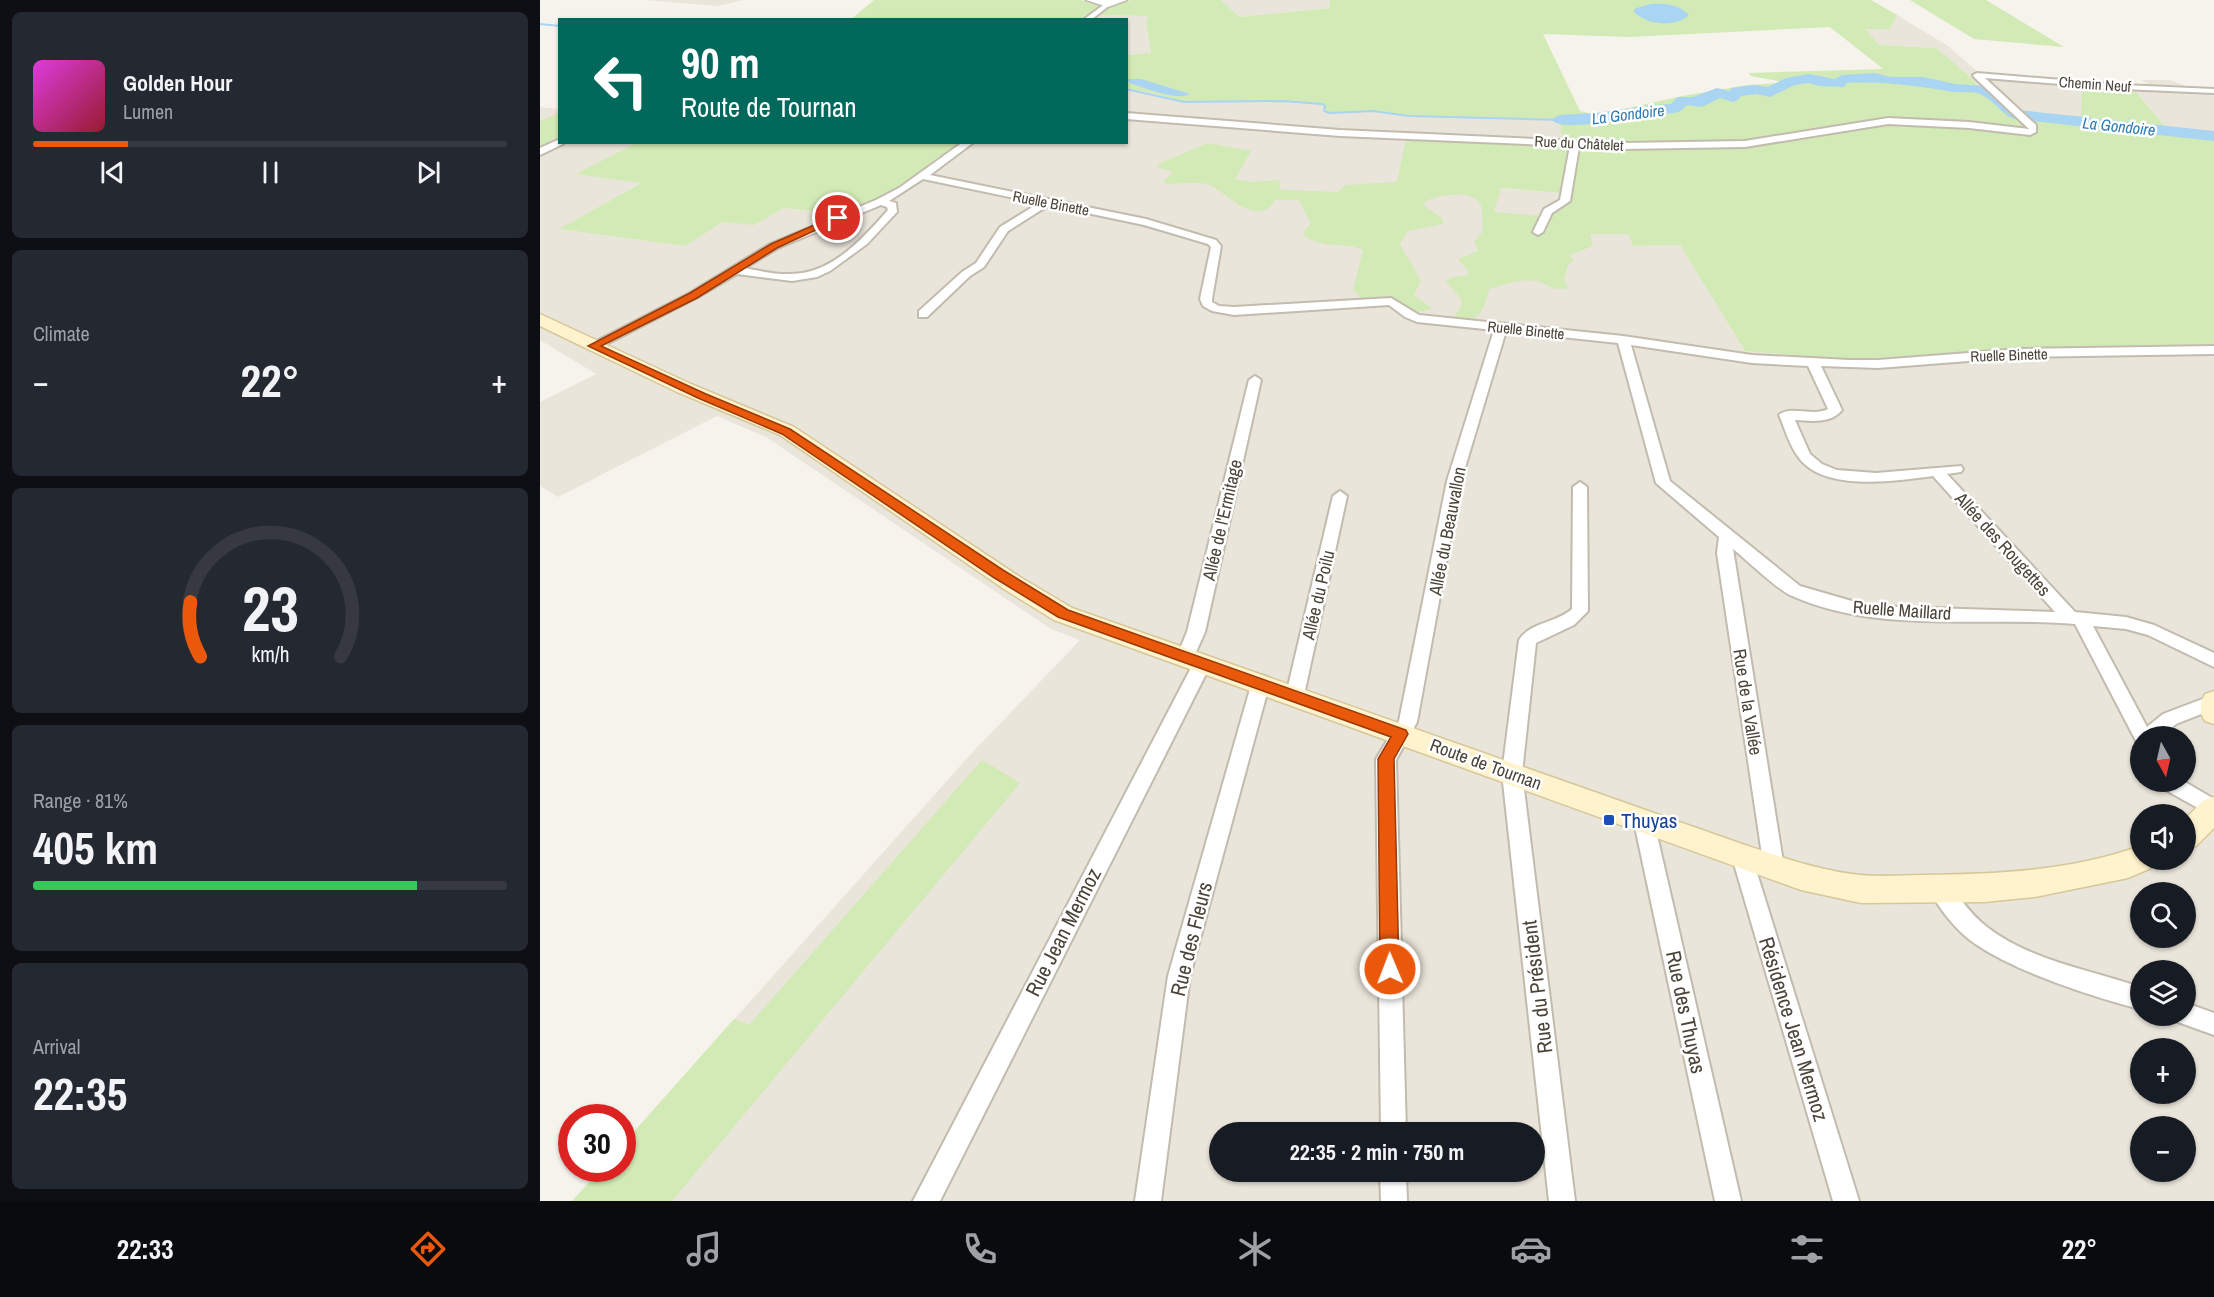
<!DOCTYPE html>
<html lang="en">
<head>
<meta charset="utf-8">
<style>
  body { margin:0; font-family:"Archivo Narrow",sans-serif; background:#242831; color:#f1f3f6; height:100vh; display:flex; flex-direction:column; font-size:22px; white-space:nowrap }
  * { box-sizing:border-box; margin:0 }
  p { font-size:20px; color:#9ea1a6 }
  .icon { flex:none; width:33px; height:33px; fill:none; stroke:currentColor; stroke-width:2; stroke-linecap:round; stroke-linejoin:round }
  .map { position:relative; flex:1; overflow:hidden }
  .sheet { display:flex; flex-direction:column; gap:12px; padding:12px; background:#0d0f14; width:540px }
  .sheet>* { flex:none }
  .banner { position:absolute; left:18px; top:18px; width:570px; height:126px; border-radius:0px; box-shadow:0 2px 4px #0004; background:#00695c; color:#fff; overflow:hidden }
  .needle { width:39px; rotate:172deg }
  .controls { position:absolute; left:1590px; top:726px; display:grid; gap:12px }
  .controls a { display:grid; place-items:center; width:66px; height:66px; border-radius:50%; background:#171b24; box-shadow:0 2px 4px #0004; font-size:30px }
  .speed { position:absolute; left:18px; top:1104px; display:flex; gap:12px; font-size:30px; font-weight:700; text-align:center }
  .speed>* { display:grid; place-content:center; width:78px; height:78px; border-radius:50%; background:#171b24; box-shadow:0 2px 4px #0004; line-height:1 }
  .speed .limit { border:9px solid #d22; background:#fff; color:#111 }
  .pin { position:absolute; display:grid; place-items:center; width:51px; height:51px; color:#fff; margin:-26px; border:3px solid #fff; border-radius:50%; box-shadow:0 2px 6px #0007 }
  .me { position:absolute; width:66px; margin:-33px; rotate:359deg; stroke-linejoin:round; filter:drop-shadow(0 0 4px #0008) }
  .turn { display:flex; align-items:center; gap:21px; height:126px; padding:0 24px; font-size:27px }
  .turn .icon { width:78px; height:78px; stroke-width:2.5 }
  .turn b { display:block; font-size:42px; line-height:51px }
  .big { font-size:45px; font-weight:700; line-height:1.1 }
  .sheet .card { flex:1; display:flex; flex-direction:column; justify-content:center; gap:9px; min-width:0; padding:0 21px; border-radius:9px; background:#242831 }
  .sheet .dial { align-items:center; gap:0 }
  .dial svg { height:156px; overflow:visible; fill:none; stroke:#363941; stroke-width:7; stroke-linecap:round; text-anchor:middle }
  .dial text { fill:#f1f3f6; stroke:none }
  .song { display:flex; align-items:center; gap:18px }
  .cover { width:72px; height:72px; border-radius:9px; background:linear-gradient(135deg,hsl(300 70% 55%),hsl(350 70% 35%)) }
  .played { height:6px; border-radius:3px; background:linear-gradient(90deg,#ea580c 20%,#363941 20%) }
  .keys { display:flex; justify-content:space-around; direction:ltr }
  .heat { display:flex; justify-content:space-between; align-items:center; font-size:33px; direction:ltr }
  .charge { height:9px; border-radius:4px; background:linear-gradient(90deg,#34c759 81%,#363941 0) }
  .trip { position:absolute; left:669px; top:1122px; width:336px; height:60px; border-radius:30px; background:#171b24; box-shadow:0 2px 4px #0004; font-weight:700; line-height:60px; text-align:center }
  .dock { display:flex; height:96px; justify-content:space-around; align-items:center; background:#090b0e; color:#9ea1a6 }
  .dock .icon { width:42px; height:42px }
  .dock .active { color:#ea580c }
  .dock b { font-size:27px; color:#f1f3f6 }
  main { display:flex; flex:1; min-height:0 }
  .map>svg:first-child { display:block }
  .residential { fill:#eae5da; fill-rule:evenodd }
  .green { fill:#d2eab5; fill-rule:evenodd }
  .water { fill:#a9d4f2 }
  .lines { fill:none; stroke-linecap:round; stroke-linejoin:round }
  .stream { stroke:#a9d4f2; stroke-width:2 }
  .river { fill:#a9d4f2; fill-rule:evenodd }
  .minor-casing { stroke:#c2bbae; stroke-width:4 }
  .tertiary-casing { stroke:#c2bbae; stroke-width:3 }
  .secondary-casing { stroke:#d6c79b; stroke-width:3 }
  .minor { fill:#fff; fill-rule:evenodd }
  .tertiary { fill:#fff; fill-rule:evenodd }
  .secondary { fill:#fff3cd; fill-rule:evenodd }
  .route { fill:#ea580c; stroke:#983908; stroke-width:1.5 }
  .transit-dot { fill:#1a4fb4; stroke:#fff; stroke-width:2 }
  .labels { text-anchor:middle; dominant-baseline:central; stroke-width:5; stroke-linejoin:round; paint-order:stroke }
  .far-street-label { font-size:15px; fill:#4b4439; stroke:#fff }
  .far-water-label { font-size:16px; font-style:italic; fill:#2e7ab2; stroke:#fff }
  .street-label { font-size:18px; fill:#4b4439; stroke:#fff }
  .near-transit-label { font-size:21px; fill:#164399; stroke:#fff; text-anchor:start }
  .near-street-label { font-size:21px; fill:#4b4439; stroke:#fff }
</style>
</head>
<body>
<main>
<section class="sheet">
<div class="card">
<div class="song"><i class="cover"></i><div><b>Golden Hour</b><p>Lumen</p></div></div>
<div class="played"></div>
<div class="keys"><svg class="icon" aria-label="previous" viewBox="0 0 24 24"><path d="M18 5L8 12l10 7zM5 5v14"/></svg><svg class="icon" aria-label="pause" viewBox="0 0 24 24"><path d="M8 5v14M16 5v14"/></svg><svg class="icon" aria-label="next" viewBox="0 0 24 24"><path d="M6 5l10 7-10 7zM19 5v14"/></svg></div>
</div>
<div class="card"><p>Climate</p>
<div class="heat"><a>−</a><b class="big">22°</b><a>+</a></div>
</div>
<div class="card dial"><svg viewBox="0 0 100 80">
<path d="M14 69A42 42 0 1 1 86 69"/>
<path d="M14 69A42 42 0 0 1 9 41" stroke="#ea580c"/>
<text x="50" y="56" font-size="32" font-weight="700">23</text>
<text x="50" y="72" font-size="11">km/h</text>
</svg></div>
<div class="card"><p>Range · 81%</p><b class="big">405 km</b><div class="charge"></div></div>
<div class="card"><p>Arrival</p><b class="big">22:35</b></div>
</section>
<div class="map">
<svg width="1674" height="1201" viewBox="0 0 1674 1201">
  <rect width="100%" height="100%" fill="#f6f3ec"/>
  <path class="residential" d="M106 0H203L178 6Z
    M681 0H789L790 8 699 17Z
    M545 15 609 16 606 24 611 54 587 55 586 20H540Z
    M1357 15 1408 46 1438 72 1604 86 1610 85 1601 80H1631L1648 87 1674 89V133L1629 131 1596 92 1542 88V116L1465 111 1418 66 1396 48 1339 45 1324 29H1350Z
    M587 89 612 93 644 102 743 101 782 104 790 113 833 111 869 116 1020 120 1022 144 931 186 1032 194 1029 203 1011 213 1005 233 1088 234 1093 246 1140 245 1205 351 1310 360 1449 350 1674 344V1201H32L82 1168 83 1144 429 756 540 640 511 629 226 437 177 416 18 497 0 486V402L56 374 0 340V107L19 109 20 142 96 143 38 174 102 182 20 229 145 246 183 222 214 224 244 208 299 214 333 201 422 143 586 142ZM1600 736H1646V782H1600ZM1600 814H1646V860H1600ZM1600 892H1646V938H1600ZM1600 970H1646V1016H1600ZM1600 1048H1646V1094H1600ZM1600 1126H1646V1172H1600ZM680 1132H994V1172H680Z"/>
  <path class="green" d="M334 0H540L572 5 592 0H681L699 17 790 8 789 0H1331L1357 15 1350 29H1325L1339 45 1396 48 1418 66 1465 111 1541 116 1542 88 1596 92 1629 131 1674 133V344L1449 350 1310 360 1205 351 1140 245 1093 246 1088 234H1050L1053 246 1029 255 1034 261 1028 265 1024 279 1028 288C1012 292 1010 284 996 281 982 278 963 285 949 289 945 309 937 327 913 319L921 306V299L906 281 910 278 928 275V271L918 259 938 251 934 241C943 234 944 229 942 217 942 212 942 207 940 203 931 189 898 195 886 201L884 206 902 218 903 224 868 231 860 244 881 281 874 295 892 308C872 318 869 305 851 299 843 296 830 298 821 298L813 290 823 250C804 241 782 250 764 235L765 229 771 224 759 200H735C716 232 685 188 666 184 654 181 639 184 627 184L624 181 633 172 617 167 618 164 668 143 711 151 695 179 711 182 737 180 741 183 739 189 744 190 797 192 806 185 857 182 866 139 1022 143 1020 120 869 116 833 111 790 113 784 111 785 106 782 104 743 101 644 102 612 93 587 89V55L611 53 606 24 608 16 545 15 540 20H310ZM1290 27 1343 69 1208 73 1211 76 1238 81 1240 83 1207 85 1137 97 1057 115 1040 111 1003 34 1089 37ZM961 188 1032 194 1029 203 1011 213 1010 217 954 212Z
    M1370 0H1446L1524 47 1434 39Z
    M19 113V138L0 147V121Z
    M96 143H422L397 158 364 184 333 201 299 214 244 208 214 225 183 222 145 246 19 229 101 183 36 174Z
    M442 760 480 783 132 1201H32L61 1169 82 1168 83 1144 194 1019 209 1025Z"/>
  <path class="water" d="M1110 4C1124 3 1139 4 1149 15 1135 28 1107 25 1094 12V9Z
    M586 79H601L650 94C638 101 604 88 590 83Z"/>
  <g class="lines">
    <path class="stream" d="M0 24 20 26
      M586 89 644 102 743 101 782 104 785 106 784 111 790 113 833 111 869 116 1020 120"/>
    <path class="river" d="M1335 73 1350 77H1383L1415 84 1448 86 1479 110 1674 131V141L1475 119 1469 117C1460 110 1451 99 1440 94 1433 91 1421 93 1413 92 1378 86 1343 81 1307 83L1304 87 1279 86 1268 83 1255 85 1230 97 1216 94 1201 96 1198 100 1193 102 1180 98 1162 107 1147 105C1146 106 1141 111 1140 111 1133 115 1120 113 1112 114 1094 115 1024 134 1012 120 1018 113 1029 115 1038 114 1070 113 1099 105 1131 104L1138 97H1153L1177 88 1189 91 1192 88 1214 85 1228 87 1246 78 1269 74 1295 79 1302 75Z"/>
    <defs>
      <path id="minor" d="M566 3 571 4 551 20H543Z
        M1437 73 1583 85 1674 89V93L1583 89 1445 78 1496 125V132L1490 135 1429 128 1348 124 1205 147 1083 149 1039 147 1030 201 1012 213 1003 232 998 235 993 232 1004 209 1020 200 1030 146 800 136 586 119V113L800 130 1083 143 1205 141 1348 118 1429 122 1489 129 1434 77 1433 75Z
        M20 139V142L23 144 0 155V148Z
        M423 142H434L390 175 606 219 676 240 681 246 672 299V302L679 306 694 307 851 298 879 315 1083 336 1212 355 1309 360H1338L1480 349 1674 346V354L1480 357 1338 368 1281 366 1302 410C1291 424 1271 421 1255 420L1270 454 1282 464 1297 470 1336 473 1421 466 1423 469 1421 472 1407 474 1535 612 1586 617 1614 625 1674 653V667L1608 635 1586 629 1553 626 1607 727 1623 714 1673 695 1674 709 1636 724 1621 736H1600V743L1596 741 1535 624C1443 616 1337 635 1250 595 1234 587 1208 561 1193 549L1244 868 1241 874 1234 877 1227 874 1224 868 1177 553 1179 537 1116 483 1078 343 966 331 921 481 877 722 856 760 866 1132H841L836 759 859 721 907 481 954 330 877 322 865 317 849 305 694 315 672 311 663 306 660 299 671 247 668 244 604 225 509 205 468 231 444 267 430 276 387 317H379V311L422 272 436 263 460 227 499 203 383 179 349 201 356 203 357 212 327 244 290 271 277 277 252 281 197 274 158 297 57 349 53 350 47 346 150 293 230 244 336 200 359 188ZM341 205 347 207 348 210C326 235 297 268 262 273 243 276 224 272 205 268L238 248ZM1091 345 1212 363 1268 366 1288 409C1273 417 1250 405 1239 415 1245 429 1249 445 1259 458 1284 492 1356 481 1393 476L1515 612 1329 606 1260 586 1130 481Z
        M715 376 721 380 665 632 651 663 645 664 639 663 636 658 647 632 709 380Z
        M1040 482 1047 487 1048 611 1034 625 996 643 982 773 1035 1201H1009L962 773 979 640C990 622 1017 623 1032 609L1033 487Z
        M800 491 807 496 764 695 761 700 755 702 749 700 746 695 793 496Z
        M662 658 668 659 671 664 400 1201H373L653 664 656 659Z
        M721 675 727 677 730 682 650 976 621 1201H595L628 976 712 682 715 677Z
        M1619 782H1645L1674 799V817L1622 788Z
        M1104 814 1111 816 1114 822 1201 1201H1175L1094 822 1097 816Z
        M1202 848 1209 851 1212 857 1319 1201H1293L1192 857 1195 851Z
        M1400 880 1407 882C1420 898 1431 915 1447 927 1489 960 1550 970 1600 987V1009C1553 997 1477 972 1437 945 1418 933 1399 909 1389 889L1393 882Z
        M1646 1003 1674 1013V1035L1638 1022 1635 1016H1646Z
        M840 1172H866L867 1201H841Z"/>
      <path id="tertiary" d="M546 0H587L568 7Z"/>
      <path id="secondary" d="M0 314 151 384 254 427 480 577 532 608 1202 844C1241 857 1280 871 1321 875 1341 877 1364 875 1384 875 1456 874 1532 871 1600 846V860H1615L1611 868 1588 878 1495 897 1444 902 1321 903 1261 890 514 620 464 589 240 435 137 392 0 326Z
        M1674 691V724L1665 721C1659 712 1659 704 1665 694Z
        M1674 797V828L1656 846 1646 849V818L1664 800Z"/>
    </defs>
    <use href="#minor" class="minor-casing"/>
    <use href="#tertiary" class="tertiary-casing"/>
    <use href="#secondary" class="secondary-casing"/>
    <use href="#minor" class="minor"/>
    <use href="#tertiary" class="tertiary"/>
    <use href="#secondary" class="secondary"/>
  </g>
  <path class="route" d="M295 216 302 218 237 248 157 298 61 346 166 394 250 429 463 570 528 610 866 730 868 734 854 759 859 969 856 975 850 978 843 975 840 969 838 759 851 737 518 617 453 577 242 434 158 398 48 346 150 293 231 244Z"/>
  <rect class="transit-dot" x="1063" y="814" width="12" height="12" rx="3"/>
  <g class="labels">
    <g class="far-street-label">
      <text transform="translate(1555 84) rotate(4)">Chemin Neuf</text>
      <text transform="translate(1039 143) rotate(3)">Rue du Châtelet</text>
      <text transform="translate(511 203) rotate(11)">Ruelle Binette</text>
      <text transform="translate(986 330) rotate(6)">Ruelle Binette</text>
      <text transform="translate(1469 355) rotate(-2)">Ruelle Binette</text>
    </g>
    <g class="far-water-label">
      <text transform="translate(1088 114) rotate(-7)">La Gondoire</text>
      <text transform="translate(1579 126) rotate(6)">La Gondoire</text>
    </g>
    <g class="street-label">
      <text transform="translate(682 520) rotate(-77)">Allée de l'Ermitage</text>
      <text transform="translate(907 531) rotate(-79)">Allée du Beauvallon</text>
      <text transform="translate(1463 544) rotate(48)">Allée des Rougettes</text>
      <text transform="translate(778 595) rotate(-77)">Allée du Poilu</text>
      <text transform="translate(1362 610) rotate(4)">Ruelle Maillard</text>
      <text transform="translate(1208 702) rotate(81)">Rue de la Vallée</text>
      <text transform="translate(946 764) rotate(20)">Route de Tournan</text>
    </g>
    <g class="near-transit-label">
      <text x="1081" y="820">Thuyas</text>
    </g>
    <g class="near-street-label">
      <text transform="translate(523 932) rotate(-63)">Rue Jean Mermoz</text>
      <text transform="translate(651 939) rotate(-76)">Rue des Fleurs</text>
      <text transform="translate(997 987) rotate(-97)">Rue du Président</text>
      <text transform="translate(1146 1012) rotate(78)">Rue des Thuyas</text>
      <text transform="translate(1254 1029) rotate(73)">Résidence Jean Mermoz</text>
    </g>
  </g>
</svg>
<div class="controls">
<a><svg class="needle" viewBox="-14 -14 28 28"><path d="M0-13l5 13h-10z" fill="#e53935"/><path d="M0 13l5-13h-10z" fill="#9ea1a6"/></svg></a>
<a><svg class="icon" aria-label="sound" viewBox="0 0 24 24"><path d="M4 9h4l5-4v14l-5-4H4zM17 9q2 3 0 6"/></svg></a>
<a><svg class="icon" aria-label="search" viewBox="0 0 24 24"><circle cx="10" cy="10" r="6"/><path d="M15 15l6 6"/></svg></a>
<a><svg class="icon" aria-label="layers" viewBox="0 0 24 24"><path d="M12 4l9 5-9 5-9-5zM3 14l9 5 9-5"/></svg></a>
<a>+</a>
<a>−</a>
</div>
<div class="speed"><div class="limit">30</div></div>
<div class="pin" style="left:298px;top:218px;background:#d93025"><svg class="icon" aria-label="arrive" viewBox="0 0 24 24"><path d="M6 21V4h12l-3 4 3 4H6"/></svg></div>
<svg class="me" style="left:850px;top:969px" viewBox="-20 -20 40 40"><circle r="17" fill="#ea580c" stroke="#fff" stroke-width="3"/><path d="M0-11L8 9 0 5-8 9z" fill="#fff"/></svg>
<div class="trip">22:35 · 2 min · 750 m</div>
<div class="banner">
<div class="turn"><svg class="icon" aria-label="left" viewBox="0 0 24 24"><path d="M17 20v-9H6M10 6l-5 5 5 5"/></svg><div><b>90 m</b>Route de Tournan</div></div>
</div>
</div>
</main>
<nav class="dock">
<b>22:33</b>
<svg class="icon active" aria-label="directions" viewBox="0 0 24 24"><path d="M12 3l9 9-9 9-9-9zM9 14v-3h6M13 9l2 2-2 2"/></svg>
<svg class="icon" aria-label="music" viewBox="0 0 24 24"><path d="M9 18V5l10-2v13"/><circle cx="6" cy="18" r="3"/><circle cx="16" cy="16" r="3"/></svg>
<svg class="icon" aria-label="phone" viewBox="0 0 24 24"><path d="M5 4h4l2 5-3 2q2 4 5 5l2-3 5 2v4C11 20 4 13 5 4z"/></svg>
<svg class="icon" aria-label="climate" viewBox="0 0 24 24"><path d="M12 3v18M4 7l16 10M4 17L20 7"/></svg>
<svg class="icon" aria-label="car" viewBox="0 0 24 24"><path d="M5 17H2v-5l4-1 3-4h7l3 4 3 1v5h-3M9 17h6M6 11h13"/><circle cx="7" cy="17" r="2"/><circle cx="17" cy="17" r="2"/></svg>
<svg class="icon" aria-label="filters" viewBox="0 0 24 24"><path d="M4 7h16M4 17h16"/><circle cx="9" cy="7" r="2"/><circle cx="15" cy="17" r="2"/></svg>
<b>22°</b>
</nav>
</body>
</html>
